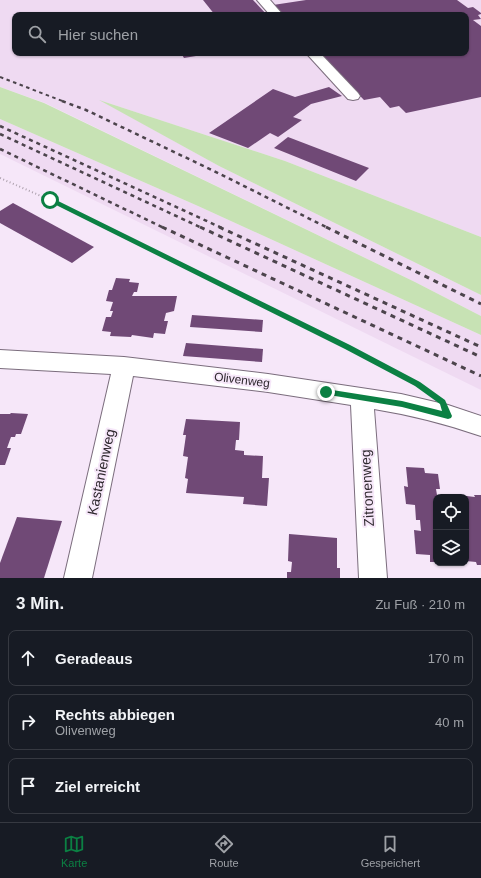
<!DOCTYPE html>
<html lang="de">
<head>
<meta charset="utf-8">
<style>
  body { margin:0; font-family:Helvetica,sans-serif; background:#242831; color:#f1f3f6 }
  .controls { position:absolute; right:12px; bottom:12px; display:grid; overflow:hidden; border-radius:8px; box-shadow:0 1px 3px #0004 }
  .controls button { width:36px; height:36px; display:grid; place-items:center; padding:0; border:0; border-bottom:1px solid #363941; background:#171b24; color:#f1f3f6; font:20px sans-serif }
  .stop { position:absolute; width:12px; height:12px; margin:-9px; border:3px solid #0b8043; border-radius:50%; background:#fff }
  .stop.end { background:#0b8043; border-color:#fff; box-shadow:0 1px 4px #0008 }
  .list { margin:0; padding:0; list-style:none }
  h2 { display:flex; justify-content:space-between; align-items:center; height:52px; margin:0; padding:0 16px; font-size:17px }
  h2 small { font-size:13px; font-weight:400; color:#9ea1a6 }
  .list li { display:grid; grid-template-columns:26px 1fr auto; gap:12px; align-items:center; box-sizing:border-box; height:56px; margin:0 8px 8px; padding:0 8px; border:1px solid #363941; border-radius:8px }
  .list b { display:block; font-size:15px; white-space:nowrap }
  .list p { margin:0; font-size:13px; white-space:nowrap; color:#9ea1a6 }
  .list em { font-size:13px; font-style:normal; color:#9ea1a6 }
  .icon { flex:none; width:22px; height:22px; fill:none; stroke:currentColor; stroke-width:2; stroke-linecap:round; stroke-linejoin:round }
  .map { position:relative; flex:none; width:481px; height:578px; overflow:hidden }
  .search { position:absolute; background:#171b24; box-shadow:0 1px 3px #0004; left:12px; right:12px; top:12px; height:44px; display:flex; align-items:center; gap:10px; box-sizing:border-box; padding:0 14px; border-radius:8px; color:#9ea1a6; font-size:15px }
  .sheet { height:244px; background:#171b24 }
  nav { display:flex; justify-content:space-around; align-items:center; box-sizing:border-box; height:56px; border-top:1px solid #363941; background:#171b24; font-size:11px; color:#9ea1a6 }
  nav a { display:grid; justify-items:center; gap:2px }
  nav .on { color:#0b8043 }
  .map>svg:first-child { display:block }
</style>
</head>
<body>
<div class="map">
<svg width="481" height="578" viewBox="0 0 481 578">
  <rect width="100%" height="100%" fill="#f6e7f9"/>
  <g fill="#efdaf2" fill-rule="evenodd">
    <path d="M0,0h481v237l-196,-76 -183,-60 117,65 262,129v21l-66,-34 -370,-179 -45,-16zM15,15h451v38h-451z"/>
    <polygon points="0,119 198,206 481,335 481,390 0,154"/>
  </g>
  <g fill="#c7e2b4">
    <polygon points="0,87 44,103 415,282 481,316 481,335 198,206 0,119"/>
    <polygon points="99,100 285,161 481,237 481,295 219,166"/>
  </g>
  <g fill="#704976">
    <polygon points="203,0 253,0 267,15 215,15"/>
    <polygon points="306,0 457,0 468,8 473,7 481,13 481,14 478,15 481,19 473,20 481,26 481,97 406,113 399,106 390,108 380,97 364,100 318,53 466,53 466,15 282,15 273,5"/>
    <polygon points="181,53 208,53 208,54 184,58"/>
    <polygon points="329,87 342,96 311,104 293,117 302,120 278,137 270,133 248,148 209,133 273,89 295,97"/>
    <polygon points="288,137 369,168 356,181 274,148"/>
    <polygon points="13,203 94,247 72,263 0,223 0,211"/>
    <polygon points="116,278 130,279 129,282 139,283 137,292 134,292 132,296 177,296 174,311 166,313 164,321 168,321 165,334 154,333 153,338 132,335 131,337 110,336 111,332 102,331 106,317 111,317 113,311 110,311 113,302 106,301 109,290 112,290"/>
    <polygon points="192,315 263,320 262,332 190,327"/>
    <polygon points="186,343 263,349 262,362 183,356"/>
    <polygon points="11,413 28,414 21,434 16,434 15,437 11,437 7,448 11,448 5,465 0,465 0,414 10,414"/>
    <polygon points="186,419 240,422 239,440 236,440 235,450 244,451 244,455 263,456 262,478 269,478 267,506 243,504 244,497 186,493 188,479 185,478 188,457 183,456 186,435 183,435"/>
    <polygon points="406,467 424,468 425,473 438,474 440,489 436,489 437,495 443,496 436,497 436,562 430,562 430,555 416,554 414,530 421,531 420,520 416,520 415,505 406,504 404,486 408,487"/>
    <polygon points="458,495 475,497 474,495 481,495 481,565 477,565 476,562 466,561 466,497 458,497"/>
    <polygon points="17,517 62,521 44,578 0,578 0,563"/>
    <polygon points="289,534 337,538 337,568 340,568 340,578 287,578 287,572 291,572 292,562 288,561"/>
  </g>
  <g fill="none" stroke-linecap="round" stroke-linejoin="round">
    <defs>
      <g id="minor">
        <polygon points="257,0 270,0 283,15 270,15"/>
        <polygon points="306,53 320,53 358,93 360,96 358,99 353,100 348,99"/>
        <path d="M0,350l124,7 144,17 133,20 47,11 33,11v20c-35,-12 -70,-21 -107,-27l13,169h-28l-8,-173 -83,-13 -135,-16 -41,202h-28l47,-204 -111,-6z"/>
      </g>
    </defs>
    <use href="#minor" stroke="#7b6d7d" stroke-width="2"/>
    <polyline stroke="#ada1ae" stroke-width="2" stroke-dasharray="1 2.5" stroke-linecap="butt" points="0,178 50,200 106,228"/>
    <polyline stroke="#ada1ae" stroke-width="2.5" stroke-dasharray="1 3" stroke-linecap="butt" points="104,227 348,347 416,384"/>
    <polyline stroke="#ada1ae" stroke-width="3" stroke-dasharray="1.5 4" stroke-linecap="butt" points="414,383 425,389"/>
    <use href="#minor" fill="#fff" fill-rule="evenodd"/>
    <polyline stroke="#4c444c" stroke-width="2" stroke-dasharray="3.5 3.5" stroke-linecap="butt" points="0,77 65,102"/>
    <g stroke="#4c444c" stroke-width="2.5" stroke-dasharray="4 4" stroke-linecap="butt">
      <polyline points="62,101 86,110 214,171 328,228"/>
      <polyline points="0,126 222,228"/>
      <polyline points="0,134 202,228"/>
      <polyline points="0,149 164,228"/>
    </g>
    <g stroke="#4c444c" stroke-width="3" stroke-dasharray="5 5" stroke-linecap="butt">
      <polyline points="162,227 481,376"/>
      <polyline points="200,227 481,357"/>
      <polyline points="219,227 481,347"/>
      <polyline points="326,227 481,304"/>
    </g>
  </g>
  <polygon fill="#0b8043" points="48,198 52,198 350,345 420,382 445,400 452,416 451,418 448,419 402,407 323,394 322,392 326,389 402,401 442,411 440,404 415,386 345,349 48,201"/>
  <g text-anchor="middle" stroke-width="4" stroke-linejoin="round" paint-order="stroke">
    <g font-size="12" fill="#2f292f" stroke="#f6e7f9">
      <text transform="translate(242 380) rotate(7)" y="4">Olivenweg</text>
    </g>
    <g font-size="14" fill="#2f292f" stroke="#f6e7f9">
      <text transform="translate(101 472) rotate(-78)" y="5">Kastanienweg</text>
      <text transform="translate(367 488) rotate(-93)" y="5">Zitronenweg</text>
    </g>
  </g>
</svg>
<div class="controls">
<button><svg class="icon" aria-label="locate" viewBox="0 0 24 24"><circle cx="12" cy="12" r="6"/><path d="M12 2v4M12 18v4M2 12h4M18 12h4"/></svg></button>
<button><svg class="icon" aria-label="layers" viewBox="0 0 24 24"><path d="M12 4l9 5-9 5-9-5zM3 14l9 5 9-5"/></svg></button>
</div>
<div class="stop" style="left:50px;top:200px"></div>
<div class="stop end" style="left:326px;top:392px"></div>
<div class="search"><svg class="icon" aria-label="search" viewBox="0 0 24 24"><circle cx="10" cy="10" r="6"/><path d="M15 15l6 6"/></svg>Hier suchen</div>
</div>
<section class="sheet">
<h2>3 Min.<small>Zu Fuß · 210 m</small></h2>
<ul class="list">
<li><svg class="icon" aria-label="ahead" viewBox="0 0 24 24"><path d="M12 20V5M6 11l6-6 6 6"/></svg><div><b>Geradeaus</b></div><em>170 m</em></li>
<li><svg class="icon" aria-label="right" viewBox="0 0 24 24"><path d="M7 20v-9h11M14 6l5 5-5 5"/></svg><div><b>Rechts abbiegen</b><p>Olivenweg</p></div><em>40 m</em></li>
<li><svg class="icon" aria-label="arrive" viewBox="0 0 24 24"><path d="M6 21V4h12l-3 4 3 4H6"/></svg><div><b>Ziel erreicht</b></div></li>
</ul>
</section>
<nav>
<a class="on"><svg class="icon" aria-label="map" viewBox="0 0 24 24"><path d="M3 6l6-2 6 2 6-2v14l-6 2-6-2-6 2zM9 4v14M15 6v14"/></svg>Karte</a>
<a><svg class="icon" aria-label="directions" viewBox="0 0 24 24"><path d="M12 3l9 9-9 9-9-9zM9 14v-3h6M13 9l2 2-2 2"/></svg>Route</a>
<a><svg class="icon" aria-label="saved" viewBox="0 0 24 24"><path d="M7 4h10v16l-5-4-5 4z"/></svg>Gespeichert</a>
</nav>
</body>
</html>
